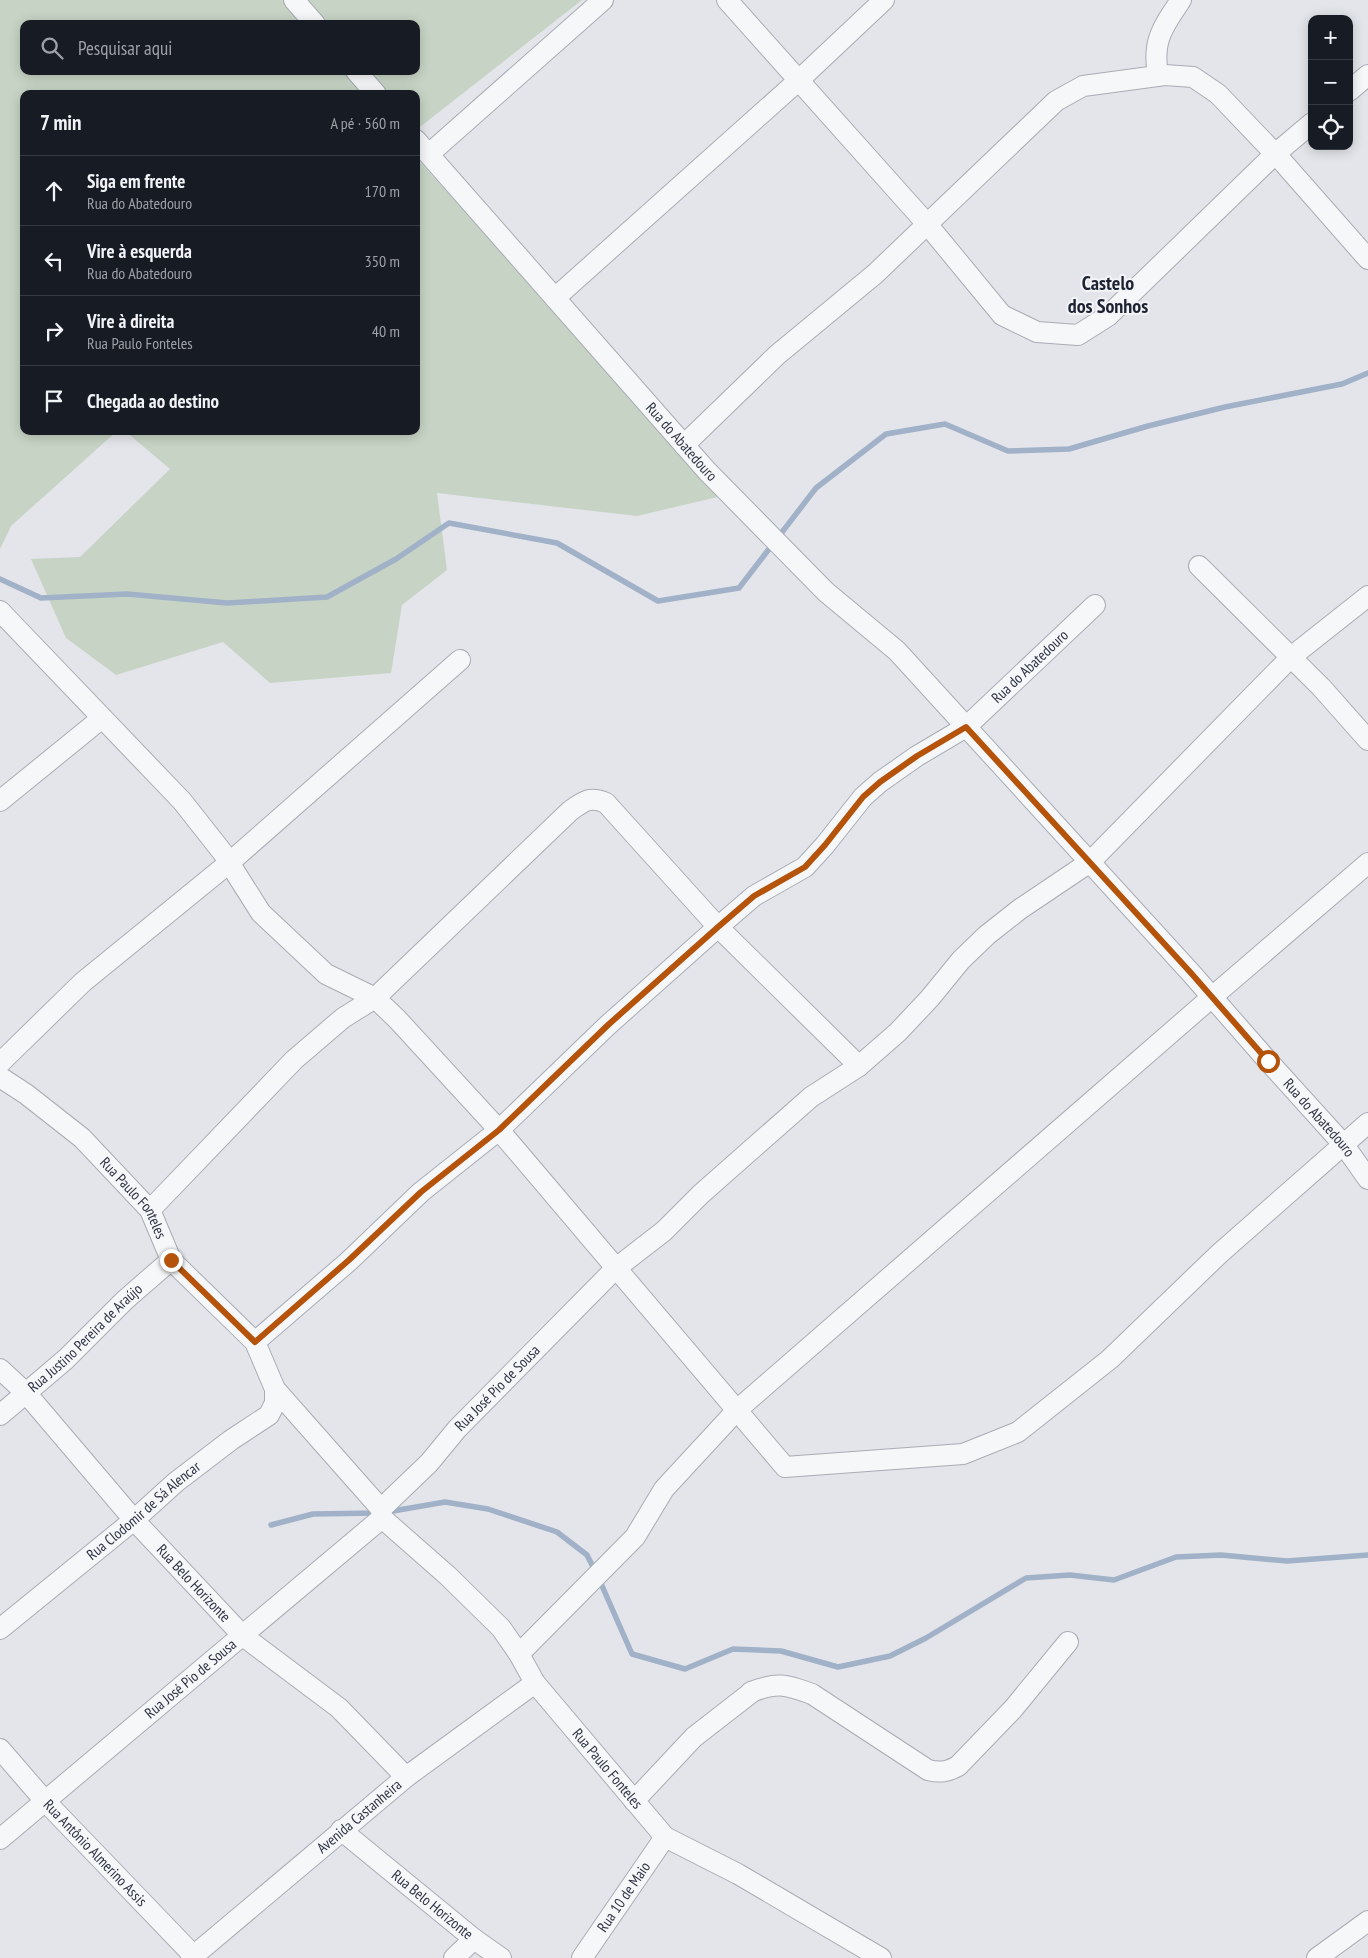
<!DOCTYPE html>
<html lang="pt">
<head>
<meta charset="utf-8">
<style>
  body { margin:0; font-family:"PT Sans Narrow",sans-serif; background:#242831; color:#f1f3f6 }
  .controls { position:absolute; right:15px; top:15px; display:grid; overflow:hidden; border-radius:10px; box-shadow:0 2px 12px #0003 }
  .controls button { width:45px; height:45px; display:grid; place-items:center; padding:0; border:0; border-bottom:1px solid #363941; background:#171b24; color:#f1f3f6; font:25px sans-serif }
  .stop { position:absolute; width:15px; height:15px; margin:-11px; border:4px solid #b45309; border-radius:50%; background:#fff }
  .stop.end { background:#b45309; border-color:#fff; box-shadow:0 1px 5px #0008 }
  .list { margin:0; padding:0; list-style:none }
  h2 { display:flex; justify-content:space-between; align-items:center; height:65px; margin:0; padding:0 20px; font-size:21px }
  h2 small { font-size:16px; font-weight:400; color:#9ea1a6 }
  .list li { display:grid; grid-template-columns:32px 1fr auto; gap:15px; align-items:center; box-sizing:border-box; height:70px; padding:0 20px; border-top:1px solid #363941 }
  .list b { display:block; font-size:19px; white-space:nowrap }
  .list p { margin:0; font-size:16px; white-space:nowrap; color:#9ea1a6 }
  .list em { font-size:16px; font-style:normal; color:#9ea1a6 }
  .icon { flex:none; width:28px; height:28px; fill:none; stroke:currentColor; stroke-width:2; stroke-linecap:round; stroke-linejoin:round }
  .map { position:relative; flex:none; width:1368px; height:1958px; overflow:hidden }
  .search { position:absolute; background:#171b24; box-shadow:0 2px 12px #0003; left:20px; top:20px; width:400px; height:55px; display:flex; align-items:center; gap:12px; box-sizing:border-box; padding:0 18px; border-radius:10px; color:#9ea1a6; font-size:19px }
  .panel { position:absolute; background:#171b24; box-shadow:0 2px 12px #0003; left:20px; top:90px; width:400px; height:345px; border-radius:10px }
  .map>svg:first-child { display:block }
</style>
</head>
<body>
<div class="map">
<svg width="1368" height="1958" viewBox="0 0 1368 1958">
  <rect width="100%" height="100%" fill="#e3e5ea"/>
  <g fill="#c7d4c5" fill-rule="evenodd">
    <path d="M0,0h582l-166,130v-36h-392v337h93l-106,95 -11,23zM24,24h392v47h-392z"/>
    <polygon points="416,158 726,495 637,516 437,493 447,570 402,605 391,673 270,683 223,642 116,675 66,638 31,559 80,557 170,469 125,431 416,431"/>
  </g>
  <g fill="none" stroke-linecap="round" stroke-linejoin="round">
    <g stroke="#a0b1c8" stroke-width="5.5">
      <polyline points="0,579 41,598 127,594 227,603 327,597 396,559 449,523 557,543 658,601 739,588 816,488 886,434 945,424 1008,451 1069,449 1148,426 1225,407 1342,384 1368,373"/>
      <polyline points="387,1512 445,1502 488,1509 557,1532 587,1555 595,1571"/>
      <polyline points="271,1525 313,1514 378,1513"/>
      <polyline points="599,1579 632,1654 685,1669 733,1649 781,1651 838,1667 890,1656 926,1638 1026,1578 1070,1575 1114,1580 1176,1557 1221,1555 1287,1561 1368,1555"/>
    </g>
    <defs>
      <g id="minor">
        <polyline points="294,0 315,24"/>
        <polyline points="727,0 927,224 1002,315 1037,332 1078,335 1108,316 1275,154 1312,123"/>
        <polyline points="356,71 376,94"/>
        <path d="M1158,76c-6,-35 4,-48 23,-76"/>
        <polyline points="1349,91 1368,75"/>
        <path id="s1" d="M416,140l291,331 119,121 71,59 294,322 77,88 76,84 24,34"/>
        <polyline points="429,154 603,0"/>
        <polyline points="555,298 799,80 884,0"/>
        <polyline points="684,445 777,355 875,274 1056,101 1083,86 1165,75 1193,77 1218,94 1281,160 1368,259"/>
        <polyline points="1199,566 1321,687 1368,740"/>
        <polyline points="0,611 182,801 223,853 261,913 326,974 375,998 397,1019 499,1130 785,1467 963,1454 1018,1432 1110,1359 1219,1254 1368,1123"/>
        <polyline points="0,801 102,718"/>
        <polyline points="0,1063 83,982 229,863 460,660"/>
        <path id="s2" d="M0,1077l26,17 56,44 68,72 21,50 84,82 20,47 106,120 1,9"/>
        <path d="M150,1210l144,-150 49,-42 32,-20 195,-187c14,-10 20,-15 36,-8l112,124 141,139"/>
        <path id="s3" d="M255,1342l94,-81 72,-69 78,-62 109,-105 110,-98 36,-31 51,-29 20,-22 38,-48 17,-15 37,-26 49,-29 129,-122"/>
        <path id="s4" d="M0,1369l26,24 108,127 109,116 96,72 67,69"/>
        <path id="s5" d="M0,1415l66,-56 59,-59 46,-40"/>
        <path id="s6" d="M381,1509l48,-46 28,-34 158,-160 49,-38 37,-37 110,-97 48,-31 39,-34 32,-34 31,-38 26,-25 33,-26 70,-47 201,-205 77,-61"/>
        <path id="s7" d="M382,1518l66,58 53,52 18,26 16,29 130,154 73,37 143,84"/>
        <path id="s8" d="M0,1629l134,-109 42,-38 55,-42 38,-25 6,-12v-14"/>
        <polyline points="519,1654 635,1537 664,1489 737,1410 1212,997 1368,863"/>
        <path d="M751,1692c26,-10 34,-8 61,2l116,76c12,3 19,2 30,-4l55,-57 55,-67"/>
        <path id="s9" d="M0,1749l45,52 149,155"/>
        <polyline points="634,1801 694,1737 752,1692"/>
        <path id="s10" d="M341,1830l133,109 27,19"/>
        <path id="s11" d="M0,1839l382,-321"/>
        <path id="s12" d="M191,1958l215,-181 129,-94"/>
        <polyline points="454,1958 474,1939"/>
        <path id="s13" d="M582,1958l83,-121"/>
        <polyline points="1317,1958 1368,1921"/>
      </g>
    </defs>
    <use href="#minor" stroke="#a8acb4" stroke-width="22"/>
    <use href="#minor" stroke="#f6f7f9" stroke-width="20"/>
  </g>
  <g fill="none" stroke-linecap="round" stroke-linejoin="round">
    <polyline stroke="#b45309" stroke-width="6" points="171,1260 255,1342 349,1260 421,1192 499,1130 608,1025 718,927 754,896 805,867 825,845 863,797 880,782 917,756 966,727 1191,973 1268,1061"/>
  </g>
  <g text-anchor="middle" stroke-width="4" stroke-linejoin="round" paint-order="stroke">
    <g font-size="15" fill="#2c3242" stroke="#f3f4f8">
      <text dy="5" stroke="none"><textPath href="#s1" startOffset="402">Rua do Abatedouro</textPath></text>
      <text dy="5" stroke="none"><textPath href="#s3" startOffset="1032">Rua do Abatedouro</textPath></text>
      <text dy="5" stroke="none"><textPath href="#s1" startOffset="1332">Rua do Abatedouro</textPath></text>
      <text dy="5" stroke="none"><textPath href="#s2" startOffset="182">Rua Paulo Fonteles</textPath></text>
      <text dy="5" stroke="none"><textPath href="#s5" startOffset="115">Rua Justino Pereira de Araújo</textPath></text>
      <text dy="5" stroke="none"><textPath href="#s6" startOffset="168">Rua José Pio de Sousa</textPath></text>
      <text dy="5" stroke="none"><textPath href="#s8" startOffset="186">Rua Clodomir de Sá Alencar</textPath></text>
      <text dy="5" stroke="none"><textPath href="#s4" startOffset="289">Rua Belo Horizonte</textPath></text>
      <text dy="5" stroke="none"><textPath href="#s11" startOffset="249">Rua José Pio de Sousa</textPath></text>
      <text dy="5" stroke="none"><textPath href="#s7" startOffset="339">Rua Paulo Fonteles</textPath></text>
      <text dy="5" stroke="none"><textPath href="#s12" startOffset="220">Avenida Castanheira</textPath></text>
      <text dy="5" stroke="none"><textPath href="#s9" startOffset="141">Rua Antônio Almerino Assis</textPath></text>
      <text dy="5" stroke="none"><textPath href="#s13" startOffset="74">Rua 10 de Maio</textPath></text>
      <text dy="5" stroke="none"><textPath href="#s10" startOffset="118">Rua Belo Horizonte</textPath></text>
    </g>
    <g font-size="20" font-weight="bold" fill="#1e2333" stroke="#f3f4f8">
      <text x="1108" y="290">Castelo<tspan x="1108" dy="23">dos Sonhos</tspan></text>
    </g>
  </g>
</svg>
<div class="controls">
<button>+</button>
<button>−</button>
<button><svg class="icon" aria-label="locate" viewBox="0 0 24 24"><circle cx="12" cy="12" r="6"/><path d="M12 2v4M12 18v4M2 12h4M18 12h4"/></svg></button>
</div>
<div class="stop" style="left:1268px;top:1061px"></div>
<div class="stop end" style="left:171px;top:1260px"></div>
<div class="search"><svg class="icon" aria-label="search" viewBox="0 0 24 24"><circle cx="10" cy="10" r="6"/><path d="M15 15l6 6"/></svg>Pesquisar aqui</div>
<section class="panel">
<h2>7 min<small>A pé · 560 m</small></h2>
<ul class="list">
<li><svg class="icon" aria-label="ahead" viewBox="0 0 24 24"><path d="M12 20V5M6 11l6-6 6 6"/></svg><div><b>Siga em frente</b><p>Rua do Abatedouro</p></div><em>170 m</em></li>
<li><svg class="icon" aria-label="left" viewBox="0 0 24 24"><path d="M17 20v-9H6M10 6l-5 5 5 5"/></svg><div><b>Vire à esquerda</b><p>Rua do Abatedouro</p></div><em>350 m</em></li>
<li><svg class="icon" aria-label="right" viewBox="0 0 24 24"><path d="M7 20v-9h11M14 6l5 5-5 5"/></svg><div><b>Vire à direita</b><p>Rua Paulo Fonteles</p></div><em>40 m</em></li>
<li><svg class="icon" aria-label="arrive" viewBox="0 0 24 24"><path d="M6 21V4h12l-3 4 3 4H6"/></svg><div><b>Chegada ao destino</b></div></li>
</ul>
</section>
</div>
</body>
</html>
